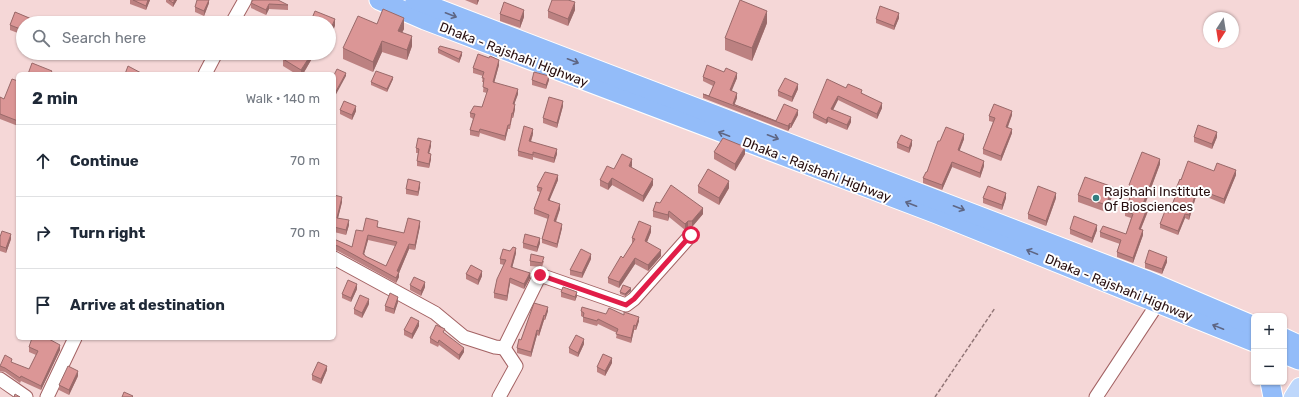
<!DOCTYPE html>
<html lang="en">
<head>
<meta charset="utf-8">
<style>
  body { margin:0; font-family:Rubik,sans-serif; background:#f6f6f7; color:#1f2937 }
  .controls { position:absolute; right:12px; bottom:12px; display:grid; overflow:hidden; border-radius:6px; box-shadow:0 1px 3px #0004 }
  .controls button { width:36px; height:36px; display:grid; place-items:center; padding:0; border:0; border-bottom:1px solid #e0e1e3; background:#fff; color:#1f2937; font:20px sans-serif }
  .compass { position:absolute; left:1203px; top:12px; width:36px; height:36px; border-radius:50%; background:#fff; box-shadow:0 1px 3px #0004; rotate:192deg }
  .stop { position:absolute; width:12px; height:12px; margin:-9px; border:3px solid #e11d48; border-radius:50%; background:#fff }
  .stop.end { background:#e11d48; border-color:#fff; box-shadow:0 1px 4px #0008 }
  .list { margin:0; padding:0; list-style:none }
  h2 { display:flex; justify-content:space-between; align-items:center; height:52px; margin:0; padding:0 16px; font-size:17px }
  h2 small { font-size:13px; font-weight:400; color:#747a83 }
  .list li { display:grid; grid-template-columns:26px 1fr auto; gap:12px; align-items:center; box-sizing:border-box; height:72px; padding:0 16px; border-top:1px solid #e0e1e3 }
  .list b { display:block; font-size:15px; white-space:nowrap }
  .list em { font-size:13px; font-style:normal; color:#747a83 }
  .icon { flex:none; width:22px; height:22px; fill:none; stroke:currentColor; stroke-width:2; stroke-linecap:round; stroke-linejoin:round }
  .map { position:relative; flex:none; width:1299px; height:397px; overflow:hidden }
  .search { position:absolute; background:#fff; box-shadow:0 1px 3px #0004; left:16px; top:16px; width:320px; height:44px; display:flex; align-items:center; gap:10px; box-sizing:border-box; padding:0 14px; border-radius:22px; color:#747a83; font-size:15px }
  .panel { position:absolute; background:#fff; box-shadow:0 1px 3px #0004; left:16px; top:72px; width:320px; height:268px; border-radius:6px }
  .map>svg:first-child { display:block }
</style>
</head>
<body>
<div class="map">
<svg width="1299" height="397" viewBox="0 0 1299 397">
  <rect width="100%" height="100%" fill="#f5d7d7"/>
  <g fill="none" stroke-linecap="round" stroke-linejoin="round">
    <defs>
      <g id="minor">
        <polyline points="232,23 245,0"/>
        <polyline points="205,74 216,53"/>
        <polyline points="334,258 435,313 464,337 495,347 504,348 540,275 626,305 634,299 691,235"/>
        <polyline points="0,379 26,397"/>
        <polyline points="47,397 75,338"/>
        <polyline points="499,397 516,366 504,348"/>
        <polyline points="1096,397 1158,303"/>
      </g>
      <polyline id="major" points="1292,397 1299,386"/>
      <g id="highway">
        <polyline points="379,0 425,20 937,214 1254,342"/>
        <polyline points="415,0 1146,280 1254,326"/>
        <polyline points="1284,338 1299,345"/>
        <polyline points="1284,354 1299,360"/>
        <polyline points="1270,382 1273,397"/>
      </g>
    </defs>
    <use href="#minor" stroke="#a36263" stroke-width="15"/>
    <use href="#major" stroke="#fff" stroke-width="18"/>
    <use href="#highway" stroke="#fff" stroke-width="21"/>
    <polyline stroke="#917576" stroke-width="1.5" stroke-dasharray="4 2" stroke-linecap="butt" points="935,397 995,308"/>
    <use href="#minor" stroke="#fff" stroke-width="13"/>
    <use href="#major" stroke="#bed7fb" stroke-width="16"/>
    <use href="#highway" stroke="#93bcf9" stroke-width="19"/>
  </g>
  <g fill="#bc8181" fill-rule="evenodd">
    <polygon points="130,0 150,0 146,10 130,4"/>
    <polygon points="166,0 177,0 173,7 166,2"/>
    <polygon points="209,0 209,3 204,16 195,12 195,7"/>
    <polygon points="253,0 288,5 288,10 269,9 266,15 251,8 251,3"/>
    <polygon points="465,0 479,0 477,5"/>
    <polygon points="575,10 568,26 548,18 548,11"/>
    <polygon points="15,12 34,20 34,23 23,23 23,35 10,30 10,25"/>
    <polygon points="500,14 524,17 520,28 500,21"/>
    <polygon points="899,18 894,30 876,23 876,19"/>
    <polygon points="767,23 752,61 725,50 725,38"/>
    <polygon points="377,24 404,29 402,32 412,46 407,60 382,52 373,72 343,59 343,48"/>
    <polygon points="438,49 462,55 459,63 438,53"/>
    <polygon points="314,53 314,55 303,74 296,74 283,66 283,59"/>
    <polygon points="499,65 494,83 518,94 514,104 515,109 513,118 512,118 510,129 508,129 505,141 480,133 479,137 470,135 470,130 473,119 470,117 470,113 482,107 487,93 483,92 484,82 482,82 483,76 473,73 473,68"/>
    <polygon points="703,77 737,78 731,91 737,98 734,104 776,121 798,115 791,128 790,128 788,131 703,98 703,94 709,96 713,86 703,81"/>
    <polygon points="393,79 387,92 371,85 371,82"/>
    <polygon points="532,80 549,80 546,89 532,85"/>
    <polygon points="18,81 18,126 0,119 0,97 4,99"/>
    <polygon points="846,88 862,93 882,108 877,119 838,100 833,110 851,122 847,130 828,122 826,124 813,118 813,113"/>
    <polygon points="798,89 792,102 778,96 778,91"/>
    <polygon points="563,106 557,128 543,123 543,118"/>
    <polygon points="340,110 356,111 352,120 340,114"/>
    <polygon points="1012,115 1008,127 1012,133 1001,161 983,154 983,149 993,122 989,121 989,116"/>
    <polygon points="533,134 531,142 557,154 554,163 533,157 533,160 518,156 518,151"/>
    <polygon points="1194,137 1217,137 1212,149 1194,142"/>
    <polygon points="964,139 959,151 984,166 980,178 952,167 942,190 923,183 923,178 927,172 940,141"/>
    <polygon points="897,143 912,145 909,153 897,148"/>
    <polygon points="431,146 429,153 431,159 429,168 417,166 417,161 418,153 416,153 416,148"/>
    <polygon points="714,152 745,154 735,171 714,159"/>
    <polygon points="1160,164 1145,205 1148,211 1141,229 1143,235 1133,263 1117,257 1117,252 1120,244 1100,237 1100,232 1126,234 1131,218 1125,216 1125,211 1132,191 1129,190 1129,185"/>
    <polygon points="632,166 631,167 653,185 643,202 612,185 608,190 600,186 600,180 614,169"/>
    <polygon points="1214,171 1236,175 1224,204 1197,193 1189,220 1185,218 1178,235 1160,228 1160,224 1169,213 1175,196 1175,191"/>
    <polygon points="558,180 549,200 560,209 556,222 562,228 557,248 542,243 542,239 548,219 534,214 534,209 540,192 537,191 537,187"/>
    <polygon points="698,186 729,188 719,205 698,193"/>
    <polygon points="420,187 418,196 406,194 406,189"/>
    <polygon points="1113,194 1106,212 1078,202 1078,195"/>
    <polygon points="334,195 342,202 338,218 349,225 346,235 334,232"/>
    <polygon points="983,198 1006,198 1002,210 983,203"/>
    <polygon points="1056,198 1046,226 1028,219 1028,214"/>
    <polygon points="656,202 703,214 692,227 688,228 685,230 669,217 668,221 653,217 653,211"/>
    <path d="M378,226v1l26,6 16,-7 -5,24 -6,-1 -10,24v4l-3,6 -58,-32 -4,-1v-11l18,8 11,-16zM368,240l27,6 -9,20 -21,-10 -1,-2z"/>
    <polygon points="1070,229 1097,230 1092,243 1070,234"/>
    <polygon points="651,232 647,242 661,256 648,271 635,264 619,288 608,283 608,278 623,258 632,244 632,238"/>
    <polygon points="0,237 11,239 6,253 0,251"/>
    <polygon points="523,243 540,243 537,252 523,248"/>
    <polygon points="516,253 512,268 530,278 524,289 510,283 507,301 494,298 494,293 504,265 500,264 500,259"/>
    <polygon points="591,259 582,278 570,275 570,270"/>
    <polygon points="530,261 544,261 542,267 530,266"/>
    <polygon points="1167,262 1162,274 1145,268 1145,263"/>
    <polygon points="466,274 482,276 478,285 466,279"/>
    <polygon points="410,285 425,287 421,296 410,290"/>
    <polygon points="357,289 351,302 342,298 342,294"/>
    <polygon points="631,291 625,296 620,294 620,292"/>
    <polygon points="561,292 577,296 575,301 561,297"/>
    <polygon points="398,302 394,314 385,311 385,306"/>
    <polygon points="534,303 548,311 545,320 544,320 539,336 537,335 531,357 517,353 517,348 521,340"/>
    <polygon points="369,304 362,318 354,314 354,309"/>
    <polygon points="581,311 606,314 624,315 639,321 636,330 634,330 631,343 616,338 617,333 598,324 597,326 583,322 583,317 581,316"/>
    <polygon points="419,326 412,339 404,335 404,330"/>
    <polygon points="445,333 464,352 459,360 439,345 438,347 430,343 430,338"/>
    <polygon points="584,344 578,357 569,353 569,348"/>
    <polygon points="29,347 60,350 41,390 21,381 20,383 5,372 0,371 0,366 29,369 36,355 29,352"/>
    <polygon points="612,363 605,376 597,372 597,367"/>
    <polygon points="327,370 321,384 312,380 312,375"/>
    <polygon points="78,376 69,395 59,390 59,385"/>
  </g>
  <g fill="#996969">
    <polygon points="148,0 150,0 146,10 146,6"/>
    <polygon points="175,0 177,0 173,7 173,3"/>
    <polygon points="209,0 209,3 204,16 204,11"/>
    <polygon points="477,0 479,0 477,5"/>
    <polygon points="575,2 575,10 568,26 568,19"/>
    <polygon points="269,4 269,9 266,15 266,10"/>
    <polygon points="524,10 524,17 520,28 520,21"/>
    <polygon points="767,11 767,23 752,61 752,48"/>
    <polygon points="899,13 899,18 894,30 894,26"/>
    <polygon points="404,18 404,29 398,41 398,31"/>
    <polygon points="335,19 335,26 329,40 329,33"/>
    <polygon points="412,36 412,46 407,60 407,50"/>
    <polygon points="382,41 382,52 373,72 373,62"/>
    <polygon points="462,52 462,55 459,63 459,59"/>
    <polygon points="312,53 314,53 314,55 303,74 301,74 301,70"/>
    <polygon points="499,60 499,65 493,87 493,82"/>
    <polygon points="346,73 346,76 334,98 334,95"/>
    <polygon points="737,73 737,78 730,95 730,90"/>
    <polygon points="549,76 549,80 546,89 546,85"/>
    <polygon points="393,77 393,79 387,92 387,89"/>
    <polygon points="798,84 798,89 792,102 792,97"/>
    <polygon points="518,89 518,94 513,108 513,104"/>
    <polygon points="737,93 737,98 734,106 733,104"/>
    <polygon points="838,96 838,100 831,114 831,109"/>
    <polygon points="563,101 563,106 557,128 557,123"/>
    <polygon points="882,103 882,108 877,119 877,114"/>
    <polygon points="515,104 515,109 513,118 513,113"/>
    <polygon points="356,106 356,111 352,120 352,115"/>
    <polygon points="798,110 798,115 791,128 791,124"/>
    <polygon points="1012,111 1012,115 1006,131 1006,127"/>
    <polygon points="828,117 828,122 826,124 826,120"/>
    <polygon points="851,117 851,122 847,130 847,125"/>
    <polygon points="790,123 790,128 788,131 788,126"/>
    <polygon points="508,125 508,129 505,141 505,136"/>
    <polygon points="533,129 533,134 529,146 529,141"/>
    <polygon points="1012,129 1012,133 1001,161 1001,156"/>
    <polygon points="1217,132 1217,137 1212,149 1212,144"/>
    <polygon points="964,134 964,139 958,155 958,150"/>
    <polygon points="912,140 912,145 909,153 909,148"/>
    <polygon points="431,141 431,146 428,158 428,153"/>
    <polygon points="745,147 745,154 735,171 735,164"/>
    <polygon points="557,149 557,154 554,163 554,158"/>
    <polygon points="431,154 431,159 429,168 429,164"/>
    <polygon points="632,159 632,166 629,172 629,166"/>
    <polygon points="1160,159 1160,164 1143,209 1143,204"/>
    <polygon points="984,161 984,166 980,178 980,173"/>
    <polygon points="952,162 952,167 942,190 942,185"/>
    <polygon points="1236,170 1236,175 1224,204 1224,199"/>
    <polygon points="558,175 558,180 548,204 548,200"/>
    <polygon points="612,178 612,185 608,190 608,184"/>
    <polygon points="653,179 653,185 643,202 643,196"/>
    <polygon points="729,181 729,188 719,205 719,198"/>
    <polygon points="420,182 420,187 418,196 418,192"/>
    <polygon points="1113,187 1113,194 1106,212 1106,205"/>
    <polygon points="1197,189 1197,193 1189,220 1189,215"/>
    <polygon points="1006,193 1006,198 1002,210 1002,205"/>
    <polygon points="1056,193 1056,198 1046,226 1046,221"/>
    <polygon points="342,197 342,202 337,222 337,218"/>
    <polygon points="560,204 560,209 554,226 554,221"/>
    <polygon points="1148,206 1148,211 1139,233 1139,229"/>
    <polygon points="703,208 703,214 692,227 692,221"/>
    <polygon points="669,211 669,217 668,221 668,215"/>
    <polygon points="1185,214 1185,218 1178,235 1178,231"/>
    <polygon points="349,220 349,225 346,235 346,230"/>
    <polygon points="420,221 420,226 415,250 415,245"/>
    <polygon points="688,221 688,228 685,230 685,224"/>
    <polygon points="562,224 562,228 557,248 557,244"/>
    <polygon points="1097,225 1097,230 1092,243 1092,238"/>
    <polygon points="651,226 651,232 645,247 645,241"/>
    <polygon points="1143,230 1143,235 1133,263 1133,258"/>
    <polygon points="11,234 11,239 6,253 6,248"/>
    <polygon points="368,235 368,240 363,258 363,254"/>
    <polygon points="540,238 540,243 537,252 537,247"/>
    <polygon points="409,244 409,249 399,273 399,277 396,283 397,271"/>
    <polygon points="516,248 516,253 511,272 511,267"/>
    <polygon points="661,250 661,256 648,271 648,265"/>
    <polygon points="591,254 591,259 582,278 582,273"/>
    <polygon points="1167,257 1167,262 1162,274 1162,269"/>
    <polygon points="635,258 635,264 619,288 619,282"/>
    <polygon points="482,271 482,276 478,285 478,280"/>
    <polygon points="530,273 530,278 524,289 524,284"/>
    <polygon points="510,278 510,283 507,301 507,296"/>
    <polygon points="425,282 425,287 421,296 421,291"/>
    <polygon points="357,284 357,289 351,302 351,298"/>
    <polygon points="631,288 631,291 625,296 625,294"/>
    <polygon points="577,292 577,296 575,301 575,297"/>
    <polygon points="398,297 398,302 394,314 394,309"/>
    <polygon points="369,299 369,304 362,318 362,313"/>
    <polygon points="548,307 548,311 545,320 545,316"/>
    <polygon points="544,315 544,320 539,336 539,331"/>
    <polygon points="639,317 639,321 636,330 636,326"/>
    <polygon points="419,321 419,326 412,339 412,334"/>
    <polygon points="634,325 634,330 631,343 631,338"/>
    <polygon points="537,330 537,335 531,357 531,352"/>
    <polygon points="584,339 584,344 578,357 578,353"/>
    <polygon points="60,345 60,350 41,390 41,386"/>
    <polygon points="464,348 464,352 459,360 459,355"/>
    <polygon points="612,358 612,363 605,376 605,371"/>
    <polygon points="327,366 327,370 321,384 321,379"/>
    <polygon points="78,371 78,376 69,395 69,390"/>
  </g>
  <g fill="#db9696" stroke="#996969" fill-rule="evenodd">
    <polygon points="133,0 148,0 146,6"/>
    <polygon points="169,0 175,0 173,3"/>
    <polygon points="197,0 209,0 204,11 195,7"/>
    <polygon points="253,0 278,0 288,5 269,4 266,10 251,3"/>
    <polygon points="552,0 568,0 575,2 568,19 548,11"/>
    <polygon points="740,0 767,11 752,48 725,38"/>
    <polygon points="504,2 524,10 520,21 500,14"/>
    <polygon points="880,6 899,13 894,26 876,19"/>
    <polygon points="383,9 404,18 398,31 412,36 407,50 382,41 373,62 343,48 358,16 377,24"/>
    <polygon points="315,11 335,19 329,33 329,23 310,23"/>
    <polygon points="15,12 34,20 33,23 23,23 23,30 10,25"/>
    <polygon points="79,20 86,23 77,23"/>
    <polygon points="440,46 462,52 459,59 438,49"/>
    <polygon points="286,53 312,53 301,70 283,59"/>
    <polygon points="478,54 489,58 490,56 499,60 493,82 518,89 513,104 515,104 513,113 512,113 510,125 508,125 505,136 480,129 479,132 470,130 475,114 470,113 474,106 482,107 488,89 483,87 484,78 482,78 484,72 473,68"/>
    <polygon points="32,63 52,71 50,74 28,74"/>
    <polygon points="707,65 724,72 726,68 737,73 730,90 737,93 733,104 776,121 784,104 798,110 791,124 790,123 788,126 703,94 709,96 715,82 703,77"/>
    <polygon points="128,66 143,74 125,74"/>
    <polygon points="337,69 346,73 334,95 334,75"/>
    <polygon points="376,71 393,77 387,89 371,82"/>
    <polygon points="534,72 549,76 546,85 532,80"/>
    <polygon points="785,78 798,84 792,97 778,91"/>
    <polygon points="12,79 18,81 18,121 0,114 0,97 4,99"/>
    <polygon points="827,79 846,88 848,84 862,90 861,93 882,103 877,114 838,96 831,109 851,117 847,125 828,117 826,120 813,113"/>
    <polygon points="549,97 563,101 557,123 543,118"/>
    <polygon points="344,101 356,106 352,115 340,110"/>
    <polygon points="994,104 1012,111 1006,127 1012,129 1001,156 983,149 995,118 989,116"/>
    <polygon points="1198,125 1217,132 1212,144 1194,137"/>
    <polygon points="524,126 533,129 529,141 557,149 554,158 533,152 533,155 518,151"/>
    <polygon points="946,127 964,134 958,150 984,161 980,173 952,162 942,185 923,178 926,172 927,172 938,141 940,141"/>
    <polygon points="901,135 912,140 909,148 897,143"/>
    <polygon points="418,138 431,141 428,153 431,154 429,164 417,161 419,149 416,148"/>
    <polygon points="723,138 745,147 735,164 714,152"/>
    <polygon points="1142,152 1160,159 1143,204 1148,206 1139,229 1143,230 1133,258 1117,252 1121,240 1100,232 1103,226 1126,234 1133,214 1125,211 1134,187 1129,185"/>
    <polygon points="622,154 632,159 629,166 653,179 643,196 612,178 608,184 600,180 607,166 614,169"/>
    <polygon points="1188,161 1214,171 1217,163 1236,170 1224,199 1197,189 1189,215 1185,214 1178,231 1160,224 1165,211 1169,213 1177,192 1175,191 1180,179 1181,180"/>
    <polygon points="708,169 729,181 719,198 698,186"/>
    <polygon points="545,172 558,175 548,200 560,204 554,221 562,224 557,244 542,239 549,215 534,209 542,188 537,187"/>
    <polygon points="1085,177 1113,187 1106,205 1078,195"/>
    <polygon points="408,179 420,182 418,192 406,189"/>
    <polygon points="671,185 703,208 692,221 688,221 685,224 669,211 668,215 653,211 656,202 660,203"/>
    <polygon points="988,186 1006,193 1002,205 983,198"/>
    <polygon points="1038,186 1056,193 1046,221 1028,214"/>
    <polygon points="334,195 342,197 337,218 349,220 346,230 334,227 335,222 334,221"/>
    <polygon points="1074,216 1097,225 1092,238 1070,229"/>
    <path d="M366,218l12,3 -1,6 27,6 4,-15 12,3 -5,24 -6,-1 -12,27 2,1 -3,6 -58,-32 -4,-1v-6l18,8 4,-17 7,1zM368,235l29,7 -11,24 -21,-10v-1l-2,-1z"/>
    <polygon points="639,221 651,226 645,241 661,250 648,265 635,258 619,282 608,278 621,256 623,258 635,239 632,238"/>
    <polygon points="2,231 11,234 6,248 0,246 0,237"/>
    <polygon points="525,234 540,238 537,247 523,243"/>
    <polygon points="513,247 516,248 511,267 530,273 524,284 510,278 507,296 494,293 497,279 506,260 500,259 503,249 510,251"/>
    <polygon points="581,249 591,254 582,273 570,270"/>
    <polygon points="1149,250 1167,257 1162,269 1145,263"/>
    <polygon points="531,254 544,257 542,263 530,261"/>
    <polygon points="471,265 482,271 478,280 466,274"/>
    <polygon points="414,277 425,282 421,291 410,285"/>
    <polygon points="348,280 357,284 351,298 342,294"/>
    <polygon points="623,285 631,288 625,294 620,292"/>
    <polygon points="563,287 577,292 575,297 561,292"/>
    <polygon points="390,293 398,297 394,309 385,306"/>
    <polygon points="360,295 369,299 362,313 354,309"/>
    <polygon points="534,303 548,307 545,316 544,315 539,331 537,330 531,352 517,348 519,339 521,340"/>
    <polygon points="582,307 606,314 609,308 624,315 624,312 639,317 636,326 634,325 631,338 616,334 618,329 598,319 597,321 583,317 584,313 581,311"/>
    <polygon points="411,317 419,321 412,334 404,330"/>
    <polygon points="436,325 445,329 443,332 464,348 459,355 439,340 438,343 430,338"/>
    <polygon points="576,335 584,339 578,353 569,348"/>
    <polygon points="32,338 47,338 60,345 41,386 21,376 20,378 5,368 0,366 5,355 12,359 11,362 29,369 38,351 29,347"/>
    <polygon points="603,354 612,358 605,371 597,367"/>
    <polygon points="318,362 327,366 321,379 312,375"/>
    <polygon points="68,366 78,371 69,390 59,385"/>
    <polygon points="124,392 133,396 132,397 122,397"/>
    <polygon points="15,394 20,397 14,397"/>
  </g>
  <defs><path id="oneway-shaft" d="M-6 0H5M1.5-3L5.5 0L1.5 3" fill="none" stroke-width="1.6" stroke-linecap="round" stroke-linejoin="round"/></defs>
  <g stroke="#5e6684">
    <use href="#oneway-shaft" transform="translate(451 15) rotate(21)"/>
    <use href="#oneway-shaft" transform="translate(573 61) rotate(21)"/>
    <use href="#oneway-shaft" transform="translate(724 134) rotate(-159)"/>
    <use href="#oneway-shaft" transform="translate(773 137) rotate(21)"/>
    <use href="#oneway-shaft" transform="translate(911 204) rotate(-159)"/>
    <use href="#oneway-shaft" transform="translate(959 208) rotate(21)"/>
    <use href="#oneway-shaft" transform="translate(1032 252) rotate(-158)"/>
    <use href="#oneway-shaft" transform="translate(1218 327) rotate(-158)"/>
  </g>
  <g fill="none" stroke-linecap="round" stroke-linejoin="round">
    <polyline stroke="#e11d48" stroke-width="5" points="540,275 626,305 634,299 691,235"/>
  </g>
  <circle fill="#337c7f" stroke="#fff" stroke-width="1.5" cx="1096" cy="198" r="4"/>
  <g text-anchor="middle" stroke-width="4" stroke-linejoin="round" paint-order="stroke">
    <g font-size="13" fill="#280f10" stroke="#fff">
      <text transform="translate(514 54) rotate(21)" y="5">Dhaka - Rajshahi Highway</text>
      <text transform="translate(817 169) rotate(21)" y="5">Dhaka - Rajshahi Highway</text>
      <text transform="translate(1119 287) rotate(22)" y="5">Dhaka - Rajshahi Highway</text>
    </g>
    <g font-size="13" fill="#280f10" stroke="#fff" text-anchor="start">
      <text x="1104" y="196">Rajshahi Institute<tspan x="1104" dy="15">Of Biosciences</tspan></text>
    </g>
  </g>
</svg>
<div class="controls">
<button>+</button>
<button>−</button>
</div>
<svg class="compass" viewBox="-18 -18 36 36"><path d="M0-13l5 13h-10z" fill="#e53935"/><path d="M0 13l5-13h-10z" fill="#747a83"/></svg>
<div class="stop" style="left:691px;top:235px"></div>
<div class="stop end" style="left:540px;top:275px"></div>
<div class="search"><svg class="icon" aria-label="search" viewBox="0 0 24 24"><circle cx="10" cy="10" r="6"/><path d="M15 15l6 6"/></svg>Search here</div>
<section class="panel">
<h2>2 min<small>Walk · 140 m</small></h2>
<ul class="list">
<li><svg class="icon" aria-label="ahead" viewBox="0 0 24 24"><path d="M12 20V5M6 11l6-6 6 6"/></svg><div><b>Continue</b></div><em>70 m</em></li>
<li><svg class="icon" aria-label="right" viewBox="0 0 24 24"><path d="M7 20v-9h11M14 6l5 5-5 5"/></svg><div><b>Turn right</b></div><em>70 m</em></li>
<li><svg class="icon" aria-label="arrive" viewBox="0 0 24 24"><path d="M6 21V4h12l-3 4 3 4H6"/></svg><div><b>Arrive at destination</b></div></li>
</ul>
</section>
</div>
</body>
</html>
